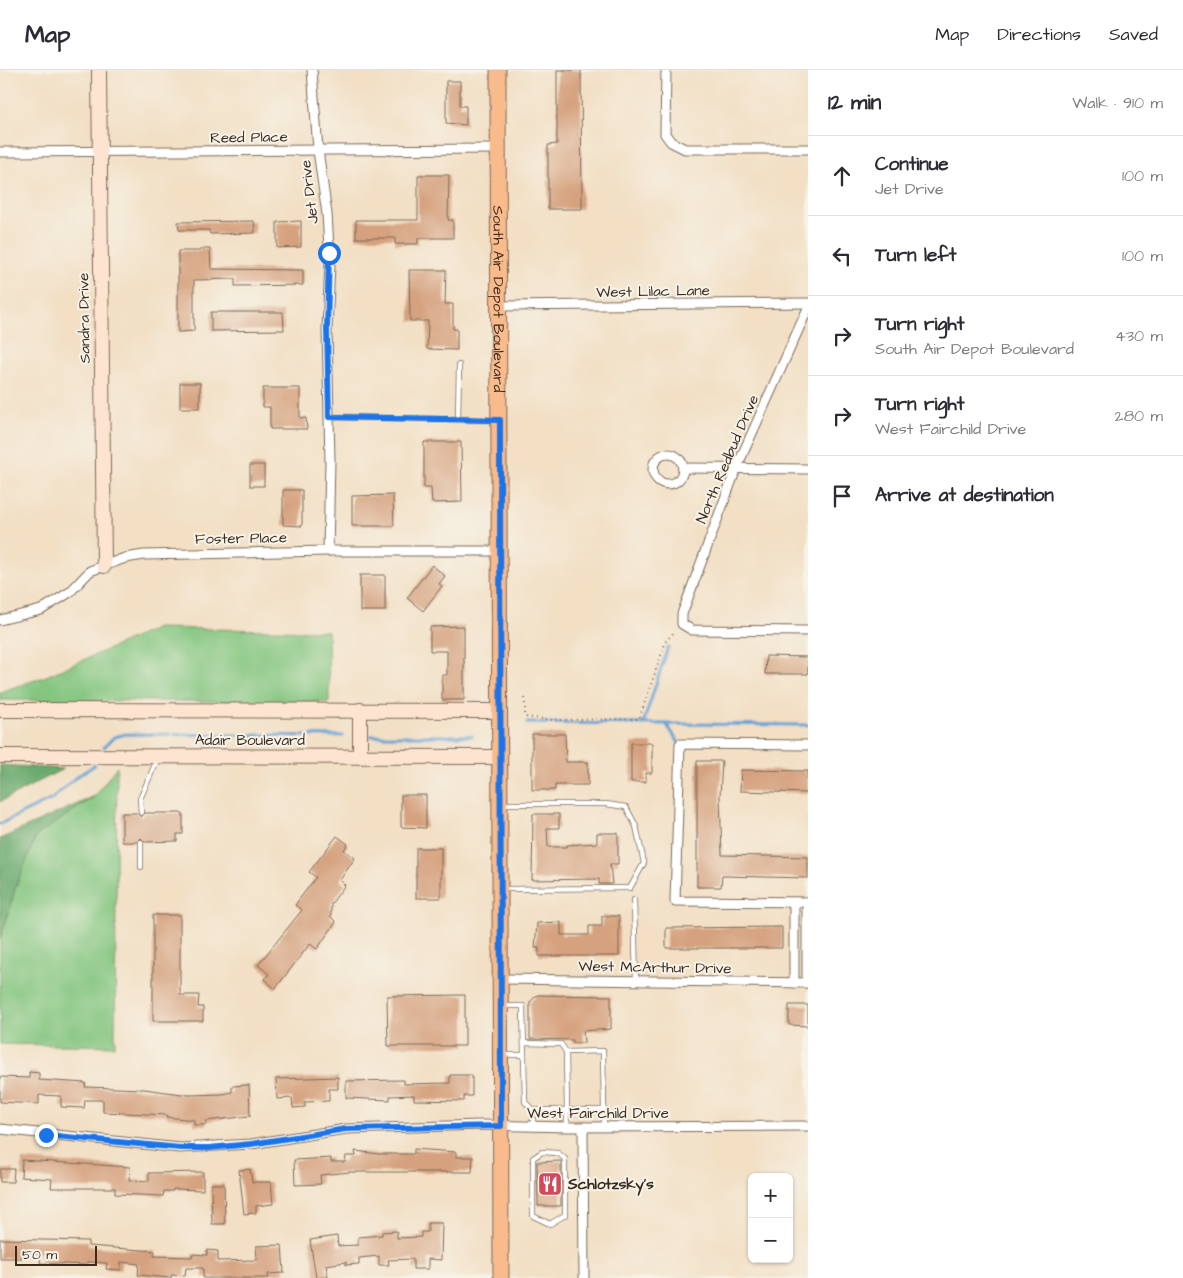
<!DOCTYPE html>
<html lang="en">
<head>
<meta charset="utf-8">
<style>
  body { margin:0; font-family:"Architects Daughter",sans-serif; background:#f2f2f3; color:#2b2b33 }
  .controls { position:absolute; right:15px; bottom:15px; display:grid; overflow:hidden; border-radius:8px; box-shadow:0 1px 4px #0004 }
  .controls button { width:45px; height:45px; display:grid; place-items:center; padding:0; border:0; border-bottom:1px solid #e1e1e2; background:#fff; color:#2b2b33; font:25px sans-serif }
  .scale { position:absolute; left:15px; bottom:12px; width:82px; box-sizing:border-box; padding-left:5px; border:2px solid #3b2a1e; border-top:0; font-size:14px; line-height:18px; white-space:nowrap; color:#3b2a1e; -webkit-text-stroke:4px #f7f3e8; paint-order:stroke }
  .stop { position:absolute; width:15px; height:15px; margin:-11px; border:4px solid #1a73e8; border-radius:50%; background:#fff }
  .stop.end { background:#1a73e8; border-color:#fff; box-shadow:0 1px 5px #0008 }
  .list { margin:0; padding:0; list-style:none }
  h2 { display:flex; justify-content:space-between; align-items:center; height:65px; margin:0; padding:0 20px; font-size:21px }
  h2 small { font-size:16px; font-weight:400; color:#7c7c81 }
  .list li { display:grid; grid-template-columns:32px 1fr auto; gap:15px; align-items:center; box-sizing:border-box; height:80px; padding:0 20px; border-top:1px solid #e1e1e2 }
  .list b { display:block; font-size:19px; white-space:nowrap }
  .list p { margin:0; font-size:16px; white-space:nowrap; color:#7c7c81 }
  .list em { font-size:16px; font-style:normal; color:#7c7c81 }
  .icon { flex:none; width:28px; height:28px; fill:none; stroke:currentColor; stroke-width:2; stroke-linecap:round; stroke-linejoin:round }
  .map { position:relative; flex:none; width:808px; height:1208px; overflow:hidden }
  header { display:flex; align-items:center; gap:30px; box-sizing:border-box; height:70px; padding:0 25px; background:#fff; border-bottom:1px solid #e1e1e2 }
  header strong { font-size:24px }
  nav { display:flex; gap:28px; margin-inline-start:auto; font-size:18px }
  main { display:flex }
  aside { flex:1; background:#fff }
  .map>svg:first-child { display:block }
</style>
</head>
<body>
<header>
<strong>Map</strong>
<nav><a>Map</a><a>Directions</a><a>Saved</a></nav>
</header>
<main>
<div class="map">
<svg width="808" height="1208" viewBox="0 0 808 1208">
  <rect width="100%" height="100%" fill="#f7f3e8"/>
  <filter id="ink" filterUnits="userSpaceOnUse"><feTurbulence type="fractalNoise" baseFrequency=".02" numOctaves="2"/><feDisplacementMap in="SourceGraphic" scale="10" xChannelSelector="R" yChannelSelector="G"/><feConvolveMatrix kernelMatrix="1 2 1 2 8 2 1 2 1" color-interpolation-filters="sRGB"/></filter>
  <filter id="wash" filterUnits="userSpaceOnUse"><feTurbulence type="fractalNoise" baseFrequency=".0096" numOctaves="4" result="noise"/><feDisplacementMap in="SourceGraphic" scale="20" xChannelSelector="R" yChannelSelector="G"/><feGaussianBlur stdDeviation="1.12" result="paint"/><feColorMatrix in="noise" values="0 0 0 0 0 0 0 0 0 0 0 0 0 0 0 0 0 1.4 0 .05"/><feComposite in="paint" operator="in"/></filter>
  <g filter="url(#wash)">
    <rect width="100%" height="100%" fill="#f2dfc4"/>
    <g fill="#83c57f" stroke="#5f784e">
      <polygon points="157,558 328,561 329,632 0,630 0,622 44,607"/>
      <polygon points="117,696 115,976 0,974 0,870 15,819 36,766 95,726"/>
    </g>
    <g fill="#6aaa6e" stroke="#526a46">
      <polygon points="0,695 63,699 0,732"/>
      <polygon points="95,726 36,766 15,819 0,870 0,769"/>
    </g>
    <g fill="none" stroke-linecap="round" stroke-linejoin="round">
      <g stroke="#63a0d4" stroke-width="3">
        <polyline points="527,653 808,655"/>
        <polyline points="643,654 668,577"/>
        <polyline points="667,655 679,673"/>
        <polyline points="371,666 472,666"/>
        <polyline points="104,677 114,667 126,664 343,666"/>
        <polyline points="0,754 52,729 76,707 95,695"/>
      </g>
    </g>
    <g id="blocks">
      <g fill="#d5a17e">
        <polygon points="557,0 581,0 582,139 548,139 548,75 557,74"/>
        <polygon points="446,11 460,11 460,36 466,36 466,55 446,53"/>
        <polygon points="418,105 449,105 448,150 453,150 453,168 418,168 418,174 395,174 395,168 356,168 356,150 418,150"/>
        <polygon points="254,151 255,163 210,164 209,160 179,160 178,152"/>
        <polygon points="301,151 301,177 277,178 277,152"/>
        <polygon points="200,179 210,179 211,199 303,200 303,215 235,216 235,209 194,210 194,261 178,262 178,181 200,181"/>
        <polygon points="409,200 446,200 445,234 453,234 453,259 457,259 457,280 427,279 428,251 410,251"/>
        <polygon points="211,242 283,242 284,260 211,261"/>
        <rect x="180" y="313" width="20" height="25"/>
        <polygon points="263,318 300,318 300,348 306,348 307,359 270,359 270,337 263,337"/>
        <polygon points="424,372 461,372 462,432 432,433 431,418 424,418"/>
        <rect x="250" y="395" width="14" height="21"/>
        <polygon points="283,420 302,420 302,456 283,455"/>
        <polygon points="393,425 394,456 352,456 352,426"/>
        <polygon points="432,495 445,506 439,514 442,516 423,541 407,528"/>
        <rect x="360" y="505" width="25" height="36"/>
        <polygon points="464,556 464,630 442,630 442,605 447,605 447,581 430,581 430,557"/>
        <polygon points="766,586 808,587 808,604 765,604"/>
        <polygon points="532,664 565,664 566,692 588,692 588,715 555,715 555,720 532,720"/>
        <polygon points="631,673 652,673 652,703 646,703 646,712 631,712"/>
        <polygon points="697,691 722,691 720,726 722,785 808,787 808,808 722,806 721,817 697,817"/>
        <polygon points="741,700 808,701 808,723 740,721"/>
        <polygon points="401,725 426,725 426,758 401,757"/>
        <polygon points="122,743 137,743 141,747 145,743 183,743 183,764 177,764 177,771 145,772 141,768 137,772 122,772"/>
        <polygon points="533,744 559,744 559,758 547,758 548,777 567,777 567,775 597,773 597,763 618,763 618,794 610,794 612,814 599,814 599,809 532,810"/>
        <polygon points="337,766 348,774 344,780 355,788 340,810 345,815 331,834 331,847 336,852 317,879 310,874 275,919 265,909 269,904 258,895 302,840 295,835 316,807 309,802"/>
        <rect x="416" y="778" width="25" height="50"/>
        <polygon points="153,845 180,845 180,925 199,925 198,937 203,937 203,951 153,951"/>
        <polygon points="602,846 619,846 619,886 539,886 539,878 535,878 537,853 561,852 561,865 589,865 589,856 602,856"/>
        <polygon points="782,857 782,878 666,878 666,858"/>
        <polygon points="465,925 465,976 388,976 387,926"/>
        <polygon points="537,925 611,926 611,959 583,961 584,973 573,973 573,970 530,969 530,932"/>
        <polygon points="789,935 808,935 808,956 789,955"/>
        <polygon points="29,1002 39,1003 39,1010 86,1013 85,1017 144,1019 189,1025 223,1024 232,1022 232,1016 249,1015 250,1046 206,1051 206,1055 194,1055 194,1050 166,1047 167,1045 103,1042 103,1030 85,1030 84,1038 61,1037 61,1026 39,1025 39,1034 0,1032 0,1007 29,1008"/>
        <polygon points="450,1005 472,1005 472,1026 464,1026 464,1031 414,1030 414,1025 390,1026 390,1030 346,1028 346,1011 404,1010 404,1014 450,1013"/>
        <polygon points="338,1007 338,1019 329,1019 329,1031 305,1032 305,1037 293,1038 292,1028 277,1029 276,1009"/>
        <polygon points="414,1079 456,1082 456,1087 473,1087 472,1102 350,1102 320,1105 321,1114 295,1115 294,1090 331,1088 331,1092 345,1092 346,1086 356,1086 355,1081 379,1084 414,1084"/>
        <polygon points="22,1090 130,1097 129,1110 149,1111 149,1103 203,1102 203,1120 173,1119 173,1121 164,1121 163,1126 115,1124 115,1118 51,1118 52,1109 21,1107"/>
        <polygon points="561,1091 561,1136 538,1136 537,1092"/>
        <polygon points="0,1099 14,1099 13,1112 0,1112"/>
        <polygon points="250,1099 252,1112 271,1112 273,1134 256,1136 256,1143 244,1144 239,1100"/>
        <polygon points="211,1114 224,1114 225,1154 212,1154"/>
        <polygon points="428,1153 442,1153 441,1190 428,1189 428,1199 413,1199 413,1189 388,1190 389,1195 379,1195 379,1186 359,1188 359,1194 346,1195 346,1192 326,1195 328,1207 316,1208 310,1170 337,1166 338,1176 358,1175 358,1167 382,1165 382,1162 397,1161 397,1168 421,1167 421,1162 428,1162"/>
        <polygon points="0,1169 88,1171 88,1176 155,1181 154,1186 192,1187 192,1184 207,1185 207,1180 218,1181 218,1191 257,1190 256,1176 282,1175 284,1203 268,1204 269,1208 203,1208 203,1198 186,1198 185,1206 171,1205 171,1208 138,1205 139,1194 121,1192 121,1200 106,1199 107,1193 87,1192 87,1195 40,1193 41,1183 22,1182 22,1188 0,1188"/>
      </g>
    </g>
  </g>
  <g filter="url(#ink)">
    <use href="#blocks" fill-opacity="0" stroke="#7b6958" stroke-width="1"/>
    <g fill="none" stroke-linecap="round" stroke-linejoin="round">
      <defs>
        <g id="lane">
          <polyline points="329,347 497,350"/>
          <polyline points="458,349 459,295"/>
          <polyline points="502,734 606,734 626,737 636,756 644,793 630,818 503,819"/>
          <polyline points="141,743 140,729 157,690"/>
          <polyline points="141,772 141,797"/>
          <polyline points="634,830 636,911"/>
          <polyline points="503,936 523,936 525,1032 533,1040 533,1057"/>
          <polyline points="524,973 561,974 566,982 567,1040 533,1040"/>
          <polyline points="566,982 603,981 604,1040"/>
          <polyline points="503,985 524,985"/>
          <polyline points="567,1057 567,1040 604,1040 604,1057"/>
          <polygon points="542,1082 558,1083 565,1089 565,1145 550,1154 533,1146 533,1088"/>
        </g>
        <g id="street">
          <polyline points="312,0 318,80 327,144 330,194 327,259 330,391 328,481"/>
          <polyline points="666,0 665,64 671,72 685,79 808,79"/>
          <polyline points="0,82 498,79"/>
          <polyline points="499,236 808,233"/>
          <polyline points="808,238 736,399 682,544 682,554 692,560 808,561"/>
          <circle cx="668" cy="399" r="15"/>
          <polyline points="683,398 808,399"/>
          <polyline points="0,550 41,540 70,522 90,501 125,488 144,485 328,481 500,481"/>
          <polyline points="808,675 680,674 675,831 808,832"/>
          <polyline points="794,832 794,913"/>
          <polyline points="807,832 807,913"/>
          <polyline points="502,909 808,913"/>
          <polyline points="583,1057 584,1208"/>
          <polyline points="0,1059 180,1078 251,1074 346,1059 482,1055 567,1057 808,1056"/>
        </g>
        <g id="secondary">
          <polyline points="99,0 104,496"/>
          <polyline points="0,640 500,641"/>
          <polyline points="0,686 500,687"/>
          <polyline points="360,686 360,640"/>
        </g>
        <g id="primary">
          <path id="s1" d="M498,0l3,1208"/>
        </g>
      </defs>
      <use href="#lane" stroke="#7b6958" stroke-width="6"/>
      <use href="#street" stroke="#7b6958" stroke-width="11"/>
      <use href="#secondary" stroke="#7b6958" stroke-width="16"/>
      <use href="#primary" stroke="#7b6958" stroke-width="17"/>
      <polyline stroke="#7b6958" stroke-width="2" stroke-dasharray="1 4" stroke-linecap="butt" points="525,628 525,647 553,650 639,649 666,571 675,561"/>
      <use href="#lane" stroke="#fff" stroke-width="4.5"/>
      <use href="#street" stroke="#fff" stroke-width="9"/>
      <use href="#secondary" stroke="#fde4d1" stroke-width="14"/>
      <use href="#primary" stroke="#fabb8c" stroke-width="15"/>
    </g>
  </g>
  <g fill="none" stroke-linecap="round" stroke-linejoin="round" filter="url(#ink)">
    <polyline stroke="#1a73e8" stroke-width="6" points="46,1065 180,1078 209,1078 251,1074 346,1059 501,1056 500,350 329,347 327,259 329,183"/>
  </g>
  <defs>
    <symbol id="restaurant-square" viewBox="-11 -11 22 22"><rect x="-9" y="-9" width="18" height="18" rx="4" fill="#d1495b" stroke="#f7f3e8"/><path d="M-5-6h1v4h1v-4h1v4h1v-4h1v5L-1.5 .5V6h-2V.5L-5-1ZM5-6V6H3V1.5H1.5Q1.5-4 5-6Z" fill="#fff"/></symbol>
  </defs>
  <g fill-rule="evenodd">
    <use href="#restaurant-square" x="536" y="1100" width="28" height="28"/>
  </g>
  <g text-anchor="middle" stroke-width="4" stroke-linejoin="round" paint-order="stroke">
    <g font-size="15" fill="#3b2a1e" stroke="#f7f3e8">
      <text transform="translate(249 67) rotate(-1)" y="5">Reed Place</text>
      <text transform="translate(309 122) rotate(-97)" y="5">Jet Drive</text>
      <text transform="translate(653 221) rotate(-1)" y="5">West Lilac Lane</text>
      <text dy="5" stroke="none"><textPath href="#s1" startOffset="229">South Air Depot Boulevard</textPath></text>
      <text transform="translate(84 248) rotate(-91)" y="5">Sandra Drive</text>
      <text transform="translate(727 389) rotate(-67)" y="5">North Redbud Drive</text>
      <text transform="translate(241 468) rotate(-1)" y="5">Foster Place</text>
      <text x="250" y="675">Adair Boulevard</text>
      <text transform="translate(655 897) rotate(1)" y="5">West McArthur Drive</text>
      <text x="598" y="1048">West Fairchild Drive</text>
    </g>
    <g font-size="15" font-weight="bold" fill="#3b2a1e" stroke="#f7f3e8" text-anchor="start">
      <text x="568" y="1119">Schlotzsky's</text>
    </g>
  </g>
</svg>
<div class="controls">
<button>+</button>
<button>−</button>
</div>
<div class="scale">50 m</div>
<div class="stop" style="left:329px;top:183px"></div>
<div class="stop end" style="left:46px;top:1065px"></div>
</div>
<aside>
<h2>12 min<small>Walk · 910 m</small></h2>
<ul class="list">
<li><svg class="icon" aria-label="ahead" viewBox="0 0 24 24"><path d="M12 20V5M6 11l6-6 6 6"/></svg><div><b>Continue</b><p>Jet Drive</p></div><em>100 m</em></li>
<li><svg class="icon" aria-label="left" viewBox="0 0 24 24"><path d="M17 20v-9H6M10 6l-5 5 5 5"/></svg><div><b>Turn left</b></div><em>100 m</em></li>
<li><svg class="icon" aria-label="right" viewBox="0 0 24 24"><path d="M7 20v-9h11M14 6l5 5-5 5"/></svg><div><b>Turn right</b><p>South Air Depot Boulevard</p></div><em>430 m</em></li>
<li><svg class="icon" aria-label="right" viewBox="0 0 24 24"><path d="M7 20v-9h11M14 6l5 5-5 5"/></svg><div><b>Turn right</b><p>West Fairchild Drive</p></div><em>280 m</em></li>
<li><svg class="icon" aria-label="arrive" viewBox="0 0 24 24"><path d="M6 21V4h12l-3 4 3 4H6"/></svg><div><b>Arrive at destination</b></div></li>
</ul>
</aside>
</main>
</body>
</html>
